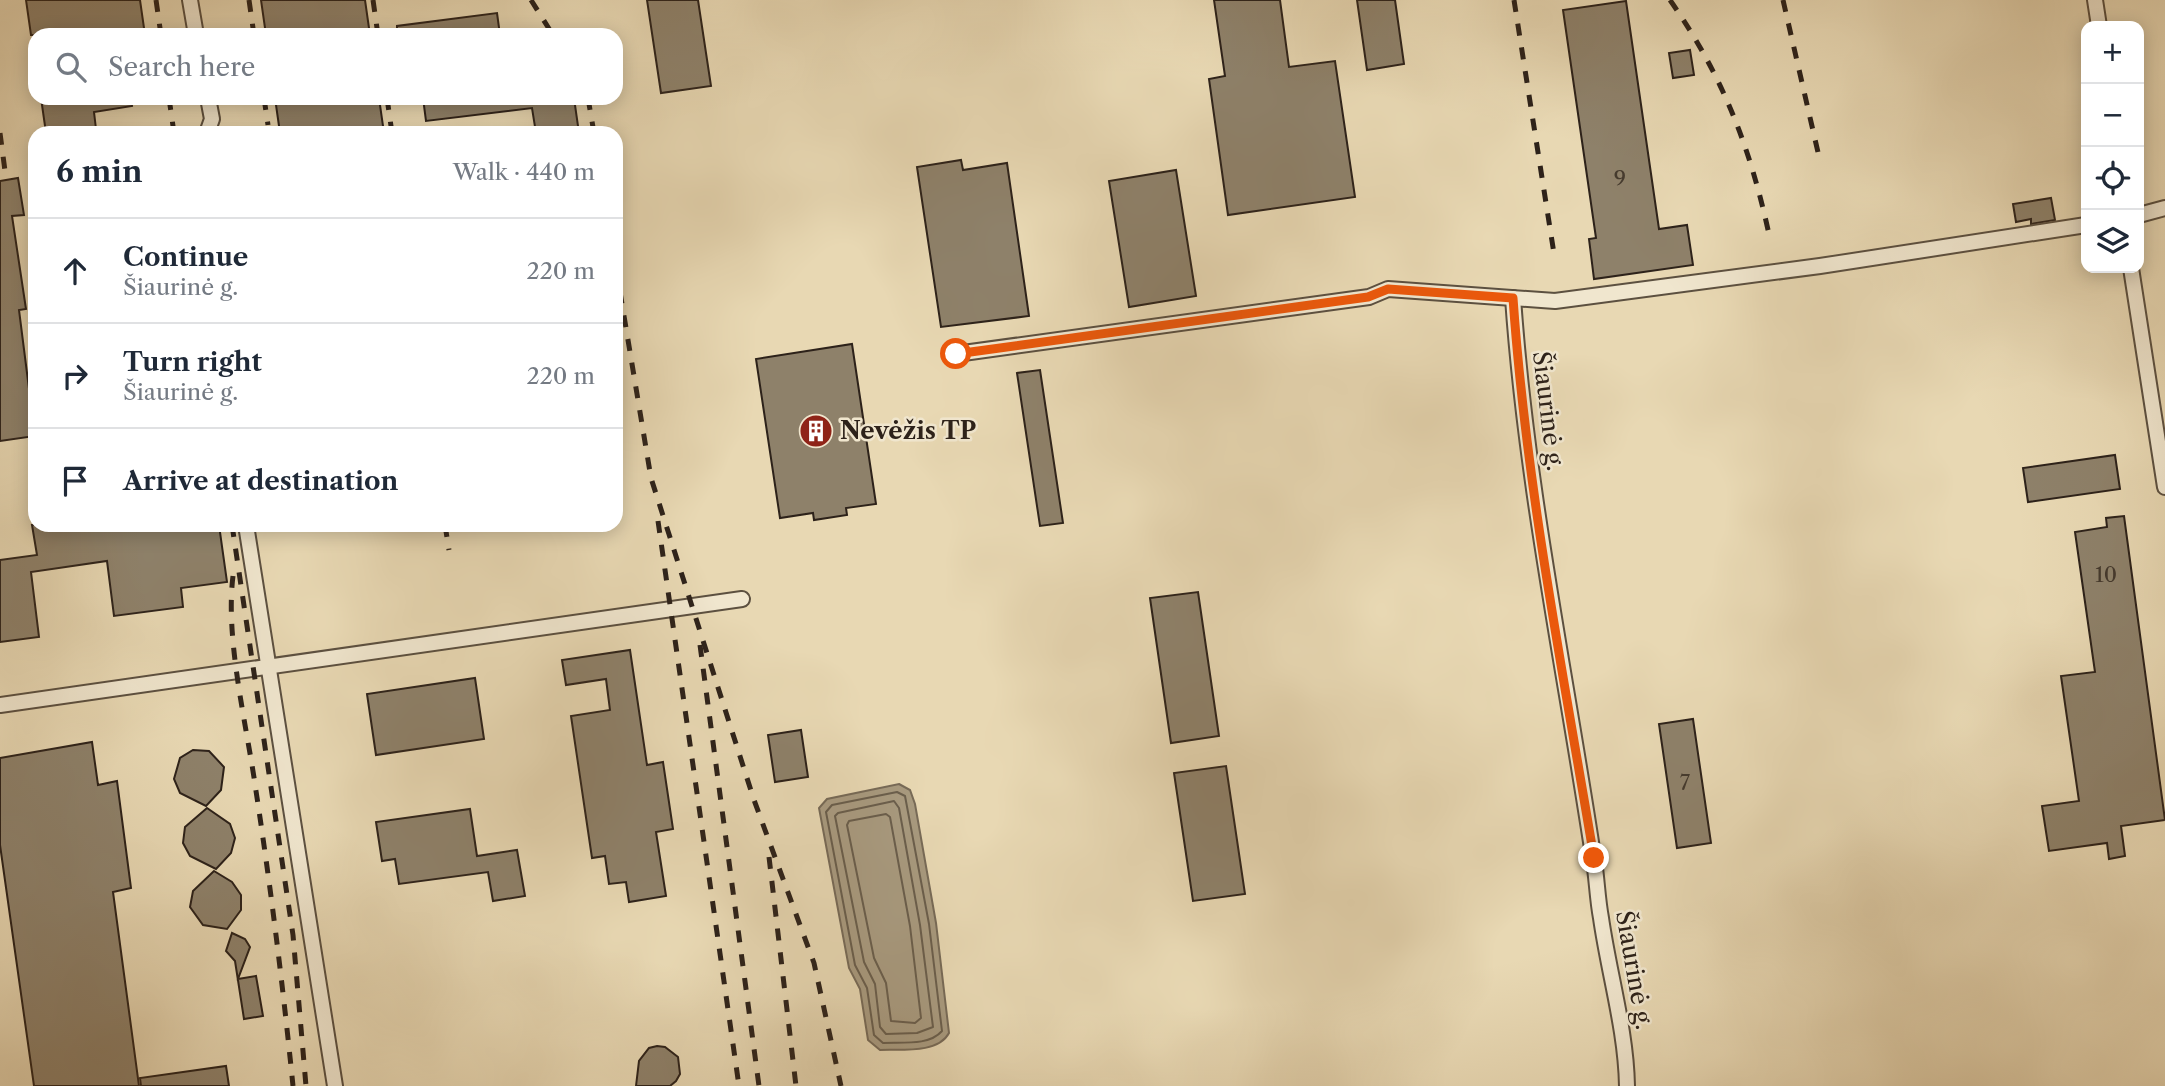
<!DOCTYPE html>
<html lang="en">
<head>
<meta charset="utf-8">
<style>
  body { margin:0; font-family:"Libre Caslon Text",serif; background:#f2f2f3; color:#1f2937 }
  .controls { position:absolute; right:21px; top:21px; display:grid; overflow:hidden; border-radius:14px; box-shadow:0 4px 18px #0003 }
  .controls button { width:63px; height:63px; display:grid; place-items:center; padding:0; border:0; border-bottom:2px solid #e0e1e3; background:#fff; color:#1f2937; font:35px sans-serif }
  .stop { position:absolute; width:21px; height:21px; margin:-16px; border:5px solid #ea580c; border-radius:50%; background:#fff }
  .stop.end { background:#ea580c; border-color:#fff; box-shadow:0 2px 7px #0008 }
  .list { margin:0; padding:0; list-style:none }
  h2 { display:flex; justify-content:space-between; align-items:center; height:91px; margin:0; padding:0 28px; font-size:30px }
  h2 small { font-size:23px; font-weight:400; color:#747a83 }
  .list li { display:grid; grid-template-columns:46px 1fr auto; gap:21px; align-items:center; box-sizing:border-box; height:105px; padding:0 28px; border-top:2px solid #e0e1e3 }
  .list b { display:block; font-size:26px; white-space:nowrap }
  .list p { margin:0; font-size:23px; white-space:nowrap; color:#747a83 }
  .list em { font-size:23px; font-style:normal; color:#747a83 }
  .icon { flex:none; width:38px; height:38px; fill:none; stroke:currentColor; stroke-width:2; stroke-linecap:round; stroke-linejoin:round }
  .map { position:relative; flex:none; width:2165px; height:1086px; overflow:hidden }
  .search { position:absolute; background:#fff; box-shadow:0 4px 18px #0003; left:28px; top:28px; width:595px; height:77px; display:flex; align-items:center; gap:18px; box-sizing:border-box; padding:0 24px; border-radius:21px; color:#747a83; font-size:26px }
  .panel { position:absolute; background:#fff; box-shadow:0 4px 18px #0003; left:28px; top:126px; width:595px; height:406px; border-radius:21px }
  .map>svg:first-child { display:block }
</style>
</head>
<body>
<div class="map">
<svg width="2165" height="1086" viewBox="0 0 2165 1086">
  <rect width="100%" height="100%" fill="#e8d8b3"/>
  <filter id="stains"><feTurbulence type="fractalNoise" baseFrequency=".00286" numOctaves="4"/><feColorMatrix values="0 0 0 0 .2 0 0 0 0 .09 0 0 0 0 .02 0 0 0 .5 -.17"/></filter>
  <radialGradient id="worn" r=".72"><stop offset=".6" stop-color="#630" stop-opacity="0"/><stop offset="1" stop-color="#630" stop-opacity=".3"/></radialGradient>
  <path fill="#a89a7f" stroke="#776a57" stroke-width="2" d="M899,784l11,6 5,14 21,119 13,110c-11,21 -49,16 -69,17l-12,-10 -8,-51 -11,-21 -30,-160 8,-9z"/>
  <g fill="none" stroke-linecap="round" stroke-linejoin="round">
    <g stroke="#6a5e4c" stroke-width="2">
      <path d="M897,792l8,4 24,128 13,107c-13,15 -40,11 -59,12l-9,-8 -7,-47 -12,-23 -29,-153 6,-7z"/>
      <polygon points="894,801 899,808 920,925 933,1027 917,1033 886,1034 880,1027 875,984 864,962 835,816 838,813"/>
      <polygon points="886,814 890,817 910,926 921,1018 915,1023 891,1021 886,983 874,958 847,825 849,821"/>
    </g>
  </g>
  <g fill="#8e816a" stroke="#2d221a" stroke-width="2">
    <polygon points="26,0 140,0 145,35 31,35"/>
    <polygon points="261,0 365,0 370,35 266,35"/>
    <polygon points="647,0 698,0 711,86 661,93"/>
    <polygon points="1214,0 1280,0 1289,67 1335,61 1355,197 1228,215 1209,79 1225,76"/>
    <polygon points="1357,0 1395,0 1404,64 1367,70"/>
    <polygon points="1626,1 1659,229 1687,225 1693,265 1594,279 1589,239 1596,238 1563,10"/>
    <polygon points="497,13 500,35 397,35 397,26"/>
    <polygon points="1690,50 1694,75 1673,78 1669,53"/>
    <polygon points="41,98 131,98 132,106 94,112 96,129 46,133"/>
    <polygon points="275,98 379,98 384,133 280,133"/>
    <polygon points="423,98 574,98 579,133 536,133 532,108 426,121"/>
    <polygon points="961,160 963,170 1007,163 1029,316 941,327 917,167"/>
    <polygon points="1176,170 1196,296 1129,307 1109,181"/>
    <polygon points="18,178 24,215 12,216 26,309 19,310 35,436 0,441 0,181"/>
    <polygon points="2051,198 2055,220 2031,224 2031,219 2016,222 2013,204"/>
    <polygon points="852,344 876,504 846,508 847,515 814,520 813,513 780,518 756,359"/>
    <polygon points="1040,370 1063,523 1040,526 1017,373"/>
    <polygon points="2115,455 2120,489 2028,502 2023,468"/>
    <polygon points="2124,516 2165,820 2121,826 2125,856 2109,859 2107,843 2049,851 2042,806 2079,801 2061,676 2095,672 2075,532 2107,527 2106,518"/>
    <polygon points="32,525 219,525 227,582 181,588 183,607 114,616 107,561 31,572 39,637 0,642 0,560 37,555"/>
    <polygon points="1198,592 1219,736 1171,743 1150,598"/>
    <polygon points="630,650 647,765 663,762 673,829 656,832 666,896 629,902 626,882 609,884 605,856 592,858 571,716 610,710 606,679 566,685 562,660"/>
    <polygon points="475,678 484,739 376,755 367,694"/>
    <polygon points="1693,719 1711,843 1677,848 1659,724"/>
    <polygon points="801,730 808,777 775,782 768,735"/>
    <polygon points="92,742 98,785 117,781 131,888 113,892 139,1086 34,1086 0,845 0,758"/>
    <polygon points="193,750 209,751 224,767 221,790 206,806 180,793 174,779 180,758"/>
    <polygon points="1226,766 1245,894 1193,901 1174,773"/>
    <polygon points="207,808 230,824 235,838 231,853 216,869 190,856 183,843 185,827"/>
    <polygon points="470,809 477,856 517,850 525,896 493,901 488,872 399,884 395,859 382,861 376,822"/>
    <polygon points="214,871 232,882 241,895 241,910 227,929 203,925 190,907 193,891"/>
    <polygon points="232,933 245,939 250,947 238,979 256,976 263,1016 244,1019 235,961 226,951"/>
    <polygon points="657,1046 665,1047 678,1057 680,1074 676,1081 670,1086 636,1086 639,1061 649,1048"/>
    <polygon points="226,1066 229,1086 141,1086 140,1078"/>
  </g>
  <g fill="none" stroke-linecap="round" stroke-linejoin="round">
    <defs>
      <g id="street">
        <polyline points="190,0 196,35"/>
        <polyline points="2095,0 2099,26"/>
        <polyline points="207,133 212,119 208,98"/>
        <polyline points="2139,215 2165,208"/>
        <polyline points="2131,268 2165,487"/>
        <path d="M1513,298c13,187 52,372 80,557 4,21 4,42 8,63 8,56 25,112 26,168"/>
        <polyline points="956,354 1369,297 1388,289 1555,301 1820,266 2086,225"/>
        <polyline points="246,525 335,1086"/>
        <polyline points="0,705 742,599"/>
      </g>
    </defs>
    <use href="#street" stroke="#5c5040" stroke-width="18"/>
    <use href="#street" stroke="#f0e6ce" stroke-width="14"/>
    <g stroke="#2d221a" stroke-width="5" stroke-dasharray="12 12" stroke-linecap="butt">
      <polyline points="156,0 161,35"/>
      <polyline points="249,0 254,35"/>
      <polyline points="373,0 378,35"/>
      <polyline points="531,0 553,35"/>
      <polyline points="1514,0 1555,260"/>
      <path d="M1670,0c53,76 81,149 100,239"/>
      <polyline points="1783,0 1820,161"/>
      <polyline points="169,98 174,133"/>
      <polyline points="264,98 268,125"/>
      <polyline points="387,98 392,133"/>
      <polyline points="588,98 594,133"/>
      <polyline points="0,133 5,171"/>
      <polyline points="616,268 651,478 754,800 814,963 841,1086"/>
      <polyline points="658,521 739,1086"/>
      <polyline points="232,525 293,935 306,1086"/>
      <polyline points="445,525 449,550"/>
      <path d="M233,576c-8,64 14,150 23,215 15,98 27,196 37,295"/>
      <polyline points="700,645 759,1086"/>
      <polyline points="769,857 796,1086"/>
    </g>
  </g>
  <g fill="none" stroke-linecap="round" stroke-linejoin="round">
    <path stroke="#ea580c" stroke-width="9" d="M956,354l412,-57 20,-8 125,9c13,188 50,374 81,560"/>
  </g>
  <defs>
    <symbol id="building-disc" viewBox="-11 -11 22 22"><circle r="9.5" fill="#8f2418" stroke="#f0e6ce"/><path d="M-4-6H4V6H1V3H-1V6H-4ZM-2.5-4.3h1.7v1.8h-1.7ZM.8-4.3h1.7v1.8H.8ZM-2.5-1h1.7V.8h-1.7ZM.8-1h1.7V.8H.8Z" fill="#fff"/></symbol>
  </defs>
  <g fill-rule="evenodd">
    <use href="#building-disc" x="797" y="412" width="38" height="38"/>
  </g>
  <g text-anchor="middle" stroke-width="5" stroke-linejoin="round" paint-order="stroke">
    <g font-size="21" fill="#453a2e">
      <text x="1620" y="186">9</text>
      <text x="2106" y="582">10</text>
      <text x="1685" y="790">7</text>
    </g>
    <g font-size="24" fill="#2d221a" stroke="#f0e6ce">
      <text transform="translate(1548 411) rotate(83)" y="8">Šiaurinė g.</text>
      <text transform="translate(1634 970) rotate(80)" y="8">Šiaurinė g.</text>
    </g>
    <g font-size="24" font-weight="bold" fill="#2d221a" stroke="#f0e6ce" text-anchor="start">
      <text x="840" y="439">Nevėžis TP</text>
    </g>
  </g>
  <rect width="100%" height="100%" filter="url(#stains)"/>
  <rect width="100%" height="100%" fill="url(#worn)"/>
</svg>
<div class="controls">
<button>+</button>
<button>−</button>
<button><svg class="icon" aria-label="locate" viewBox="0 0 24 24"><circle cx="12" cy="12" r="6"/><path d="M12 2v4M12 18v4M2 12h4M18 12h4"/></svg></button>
<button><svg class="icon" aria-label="layers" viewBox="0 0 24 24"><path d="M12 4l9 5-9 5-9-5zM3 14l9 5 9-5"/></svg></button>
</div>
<div class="stop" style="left:956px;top:354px"></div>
<div class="stop end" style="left:1594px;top:858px"></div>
<div class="search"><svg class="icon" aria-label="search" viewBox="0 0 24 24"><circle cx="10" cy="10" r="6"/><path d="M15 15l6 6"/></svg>Search here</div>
<section class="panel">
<h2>6 min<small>Walk · 440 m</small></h2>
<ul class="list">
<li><svg class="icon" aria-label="ahead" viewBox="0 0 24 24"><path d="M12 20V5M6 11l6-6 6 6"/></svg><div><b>Continue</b><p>Šiaurinė g.</p></div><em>220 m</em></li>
<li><svg class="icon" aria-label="right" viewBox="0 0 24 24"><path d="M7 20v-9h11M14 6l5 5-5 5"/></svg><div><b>Turn right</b><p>Šiaurinė g.</p></div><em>220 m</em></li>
<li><svg class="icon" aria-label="arrive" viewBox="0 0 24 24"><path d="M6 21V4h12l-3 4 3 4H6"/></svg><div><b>Arrive at destination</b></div></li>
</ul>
</section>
</div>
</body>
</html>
